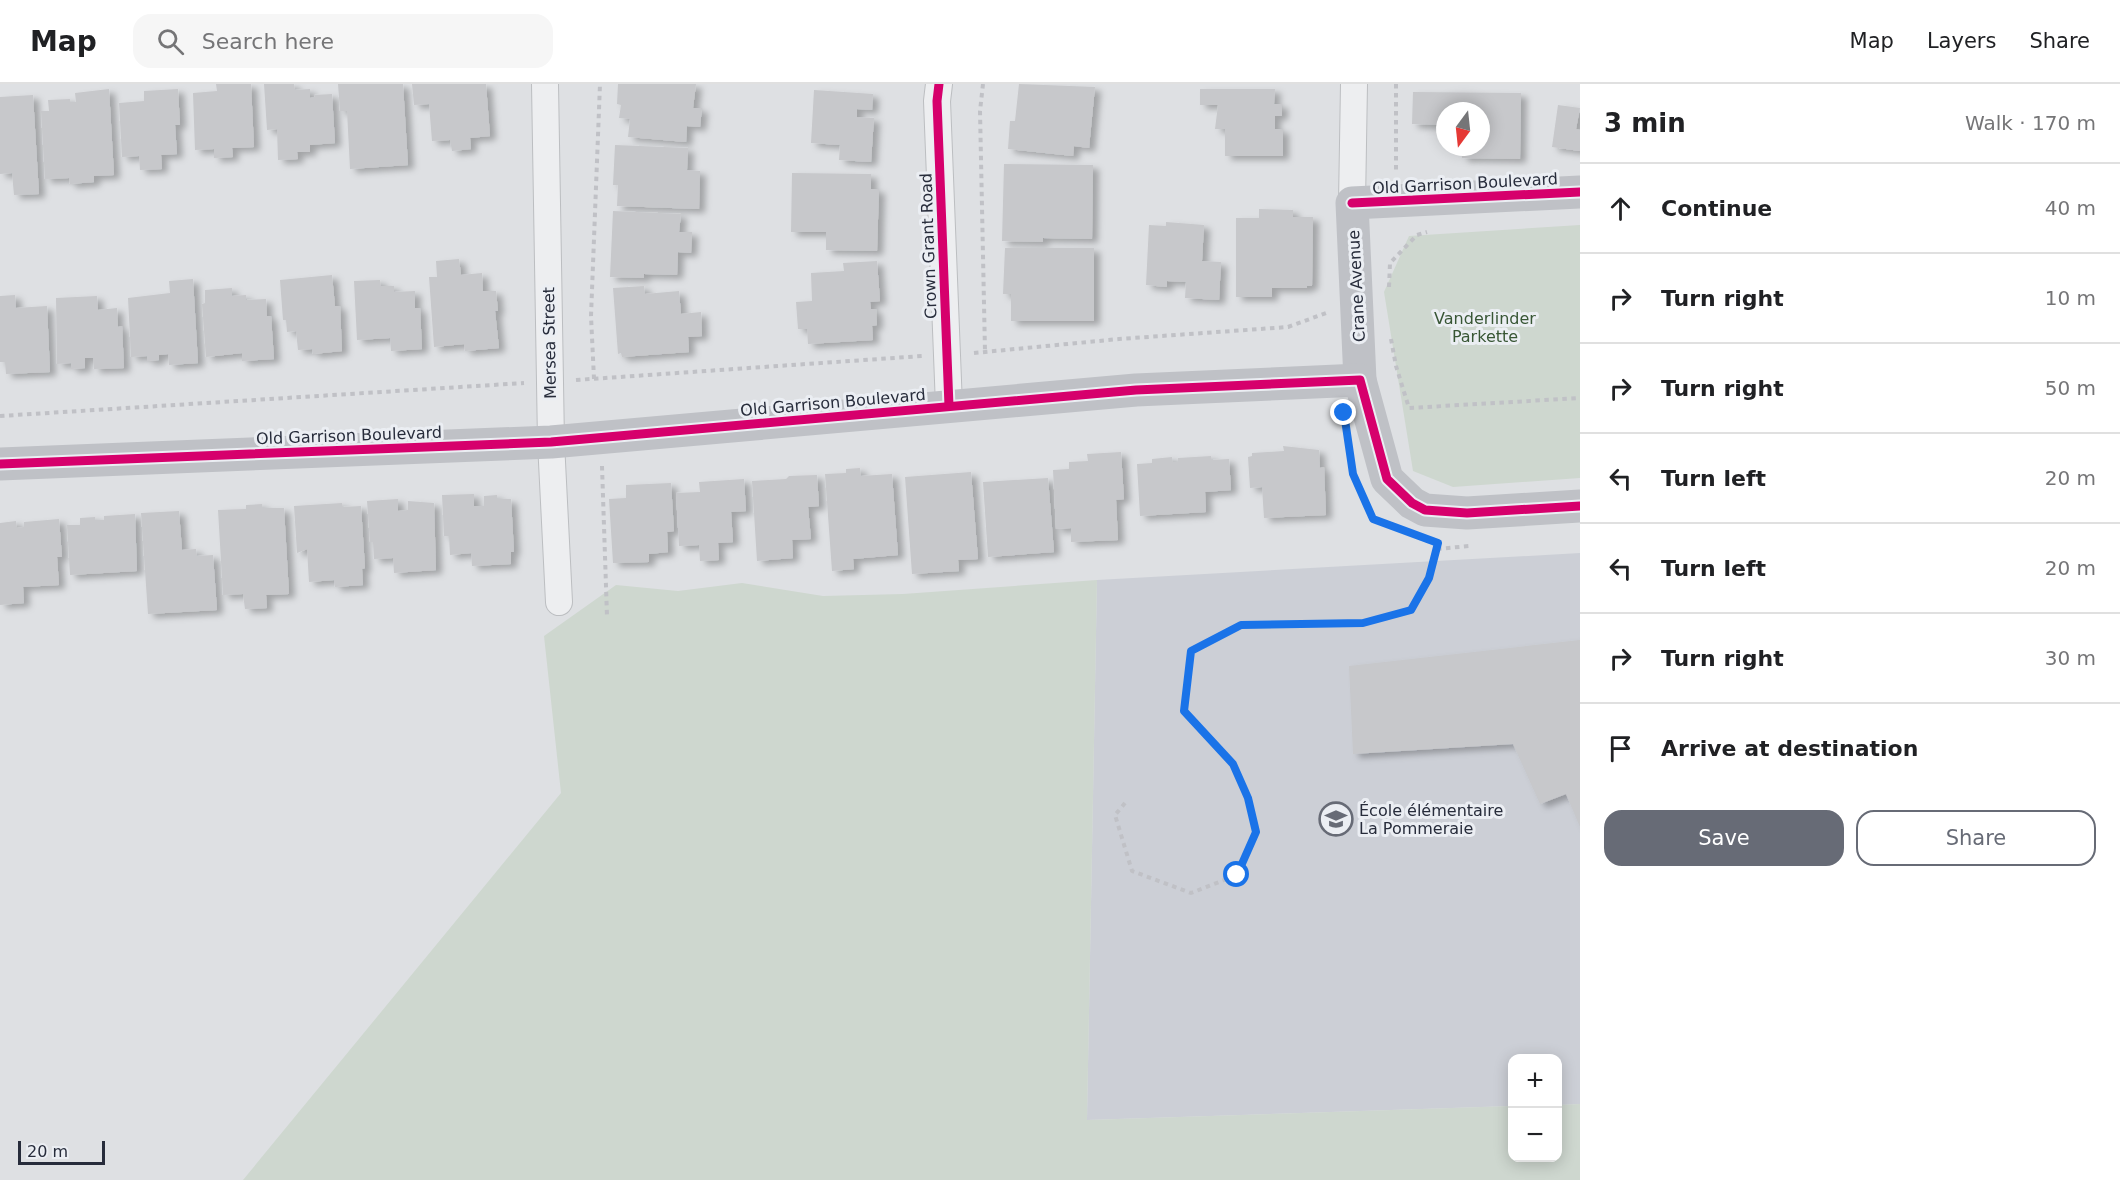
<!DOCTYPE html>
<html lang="en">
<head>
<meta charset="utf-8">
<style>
  body { margin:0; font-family:"DejaVu Sans",sans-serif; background:#f6f6f6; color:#202124 }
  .controls { position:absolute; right:18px; bottom:18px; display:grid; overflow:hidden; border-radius:12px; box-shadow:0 3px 15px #0003 }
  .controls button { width:54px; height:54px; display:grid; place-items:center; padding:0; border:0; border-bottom:2px solid #e0e0e0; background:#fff; color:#202124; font:30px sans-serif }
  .compass { position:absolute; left:1436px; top:18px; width:54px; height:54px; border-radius:50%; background:#fff; box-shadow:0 3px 15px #0003; rotate:195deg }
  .scale { position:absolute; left:18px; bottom:15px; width:87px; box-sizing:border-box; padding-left:6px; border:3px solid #272c3b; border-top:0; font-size:16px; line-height:21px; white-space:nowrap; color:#272c3b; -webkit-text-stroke:4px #ebeef3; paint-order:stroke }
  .stop { position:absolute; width:18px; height:18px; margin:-14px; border:4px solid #1a73e8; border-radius:50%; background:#fff }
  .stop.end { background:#1a73e8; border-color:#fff; box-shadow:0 2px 6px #0008 }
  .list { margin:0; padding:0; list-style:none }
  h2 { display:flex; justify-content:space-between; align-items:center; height:78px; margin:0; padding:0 24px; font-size:26px }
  h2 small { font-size:20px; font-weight:400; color:#757577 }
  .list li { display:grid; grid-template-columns:39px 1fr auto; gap:18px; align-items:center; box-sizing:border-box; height:90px; padding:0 24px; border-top:2px solid #e0e0e0 }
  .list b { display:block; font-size:22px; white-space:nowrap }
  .list em { font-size:20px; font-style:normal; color:#757577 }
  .actions { display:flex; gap:12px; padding:18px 24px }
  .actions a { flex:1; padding:14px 0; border:2px solid #676b76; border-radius:18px; text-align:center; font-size:21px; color:#676b76 }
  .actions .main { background:#676b76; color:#fff }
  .icon { flex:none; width:33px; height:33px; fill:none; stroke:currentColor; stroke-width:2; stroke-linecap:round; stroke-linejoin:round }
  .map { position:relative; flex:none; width:1580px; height:1096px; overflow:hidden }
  header { display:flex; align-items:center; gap:36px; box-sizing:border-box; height:84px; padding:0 30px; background:#fff; border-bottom:2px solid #e0e0e0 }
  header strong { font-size:28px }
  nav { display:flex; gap:33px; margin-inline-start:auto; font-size:21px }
  .search { width:420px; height:54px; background:#f6f6f6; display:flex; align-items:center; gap:15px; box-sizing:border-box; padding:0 21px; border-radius:18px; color:#757577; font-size:22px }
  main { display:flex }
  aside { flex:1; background:#fff }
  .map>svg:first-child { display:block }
</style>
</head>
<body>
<header>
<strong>Map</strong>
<div class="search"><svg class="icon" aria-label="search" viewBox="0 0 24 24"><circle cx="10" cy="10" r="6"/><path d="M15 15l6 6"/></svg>Search here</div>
<nav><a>Map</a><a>Layers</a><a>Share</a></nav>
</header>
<main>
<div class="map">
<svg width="1580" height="1096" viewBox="0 0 1580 1096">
  <defs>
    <filter id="shadow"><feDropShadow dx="6" dy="4" stdDeviation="3" flood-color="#0004"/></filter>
  </defs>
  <rect width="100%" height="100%" fill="#dee0e3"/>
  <polygon fill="#cccfd6" points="1580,469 1580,1020 1558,1021 1558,974 1512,974 1512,1022 1087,1036 1097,496"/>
  <g fill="#ced7cf">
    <polygon points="1580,141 1580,394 1453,403 1413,387 1384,208 1409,152"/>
    <polygon points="1097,496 1087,1036 1512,1022 1512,1074 1558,1074 1558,1021 1580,1020 1580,1096 243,1096 561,709 544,552 616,501 678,507 742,499 823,512 903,510"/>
  </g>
  <g fill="#c7c8cb" filter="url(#shadow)">
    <polygon points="216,0 251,0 254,63 232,64 233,73 214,74 214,65 195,66 193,9 217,7"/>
    <polygon points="264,0 294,0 295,6 310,5 310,14 315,13 314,11 332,10 335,59 310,61 310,68 297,68 298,75 278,76 277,45 267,46"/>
    <polygon points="338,0 403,0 408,81 350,85 347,27 340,27"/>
    <polygon points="412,0 486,0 490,52 470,54 471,65 452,67 450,56 432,57 429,20 414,21"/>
    <polygon points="618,0 696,0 693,24 702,24 700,43 687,42 686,58 628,53 630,35 619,34 621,21 617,20"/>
    <polygon points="1019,0 1095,3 1089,64 1074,62 1073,72 1008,65 1010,37 1015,37"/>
    <polygon points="109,5 114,91 94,92 94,98 70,100 69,94 45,95 41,27 49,27 48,16 70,15 70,18 76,18 75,9"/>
    <polygon points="178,5 180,41 175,41 177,70 161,71 162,85 140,86 139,72 122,73 119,19 144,17 144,7"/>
    <polygon points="1200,5 1275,5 1274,20 1282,20 1282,32 1275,32 1275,45 1283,45 1283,72 1225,72 1225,45 1215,45 1218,21 1200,21"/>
    <polygon points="814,6 873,10 872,26 857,25 857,33 874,34 871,78 839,76 840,61 811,59"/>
    <polygon points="1413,8 1521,9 1520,75 1462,74 1462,67 1458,67 1458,63 1481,63 1481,27 1445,27 1445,41 1412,40"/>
    <polygon points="33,11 39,110 14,111 12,89 0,90 0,13"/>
    <polygon points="1558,21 1580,24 1576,45 1580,46 1580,67 1552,63"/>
    <polygon points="615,61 688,64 687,86 700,87 699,125 617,122 618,101 613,101"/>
    <polygon points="1004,80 1093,81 1092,155 1043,154 1043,158 1002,157"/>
    <polygon points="792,89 871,90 871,105 879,105 877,167 826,166 826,148 791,148"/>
    <polygon points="1259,125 1293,126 1293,133 1313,133 1312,202 1307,202 1307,204 1272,204 1272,213 1236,213 1236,134 1259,134"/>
    <polygon points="613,127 681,130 679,148 692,148 691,169 678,168 677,191 644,190 644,194 610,193"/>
    <polygon points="1166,138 1204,141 1202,177 1221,178 1219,216 1185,214 1186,198 1167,197 1167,203 1146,201 1149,141 1166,142"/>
    <polygon points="1005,164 1094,164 1094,237 1011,237 1011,210 1003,210"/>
    <polygon points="459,175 461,191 482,189 483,207 496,207 498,227 495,227 499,264 465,267 464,260 434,263 429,193 437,193 436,177"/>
    <polygon points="877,177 880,217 870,218 871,225 876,225 877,241 872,242 873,256 808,260 807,245 798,245 796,218 812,217 811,189 844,187 843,179"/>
    <polygon points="332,191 335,222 340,222 342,267 313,270 312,265 298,266 296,247 287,248 286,236 283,236 280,196"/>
    <polygon points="193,195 198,279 169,281 168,270 159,271 159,276 147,277 147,272 131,273 128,214 170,209 169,197"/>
    <polygon points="380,196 381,202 394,202 394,208 415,207 415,224 420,224 422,265 391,267 390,254 357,256 354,197"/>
    <polygon points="644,202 645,210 679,207 681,230 701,228 702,252 688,253 689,268 622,273 621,269 618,270 613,204"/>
    <polygon points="232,204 232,212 246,211 246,216 266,215 267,232 271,232 274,275 242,277 242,269 206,273 202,220 205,219 205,206"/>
    <polygon points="15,211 16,224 47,222 50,288 6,290 5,278 0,278 0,212"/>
    <polygon points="97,212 98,226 117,224 118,243 122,242 124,284 94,285 93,274 85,274 85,284 71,285 71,279 57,280 56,214"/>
    <polygon points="1283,362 1319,366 1320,384 1324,383 1326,431 1264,434 1262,403 1250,404 1248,373 1252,372 1252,369 1284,367"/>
    <polygon points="1121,368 1124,415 1116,416 1118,456 1071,458 1071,444 1056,445 1053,386 1069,385 1069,378 1088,377 1087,370"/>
    <polygon points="1211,372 1212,376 1229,375 1231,406 1205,408 1206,428 1140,432 1137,380 1152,379 1152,375 1172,373 1173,378 1178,378 1178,374"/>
    <polygon points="860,384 861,392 892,390 898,471 853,475 854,485 832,487 825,390 846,389 846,385"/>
    <polygon points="971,388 978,475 958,476 959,487 912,490 905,393"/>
    <polygon points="817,391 819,422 808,423 811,455 792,456 793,474 757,477 752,397 786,395 789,392"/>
    <polygon points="1048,394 1054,468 988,473 983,398"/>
    <polygon points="744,395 746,427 731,428 733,458 718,459 719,476 700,477 699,461 679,462 676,409 700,408 699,398"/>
    <polygon points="671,399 674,447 667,448 668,468 649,470 649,478 613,479 609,415 626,414 626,401"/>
    <polygon points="474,410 474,422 484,422 484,412 497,411 497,415 511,415 514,468 511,468 511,480 472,482 471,469 450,471 449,452 444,452 442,411"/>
    <polygon points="398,415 398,427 408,426 408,417 434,419 436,486 394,489 393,474 374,475 373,458 370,458 367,417"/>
    <polygon points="342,419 343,423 361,422 365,484 362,485 363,501 335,503 334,496 309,498 307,465 297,469 294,422"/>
    <polygon points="262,420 262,424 284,424 289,510 266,511 267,524 245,525 243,510 223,511 218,426 246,425 246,421"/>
    <polygon points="179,427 182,466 196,465 197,472 213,471 217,526 148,530 141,429"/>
    <polygon points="135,430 137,487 70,491 67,441 80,441 80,434 95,433 95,436 104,436 104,432"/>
    <polygon points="59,435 62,473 57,473 59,501 23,503 24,519 0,521 0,439 16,437 17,444 24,443 24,438"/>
    <polygon points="1580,556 1580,743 1566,710 1540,720 1513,660 1353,670 1349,582"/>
  </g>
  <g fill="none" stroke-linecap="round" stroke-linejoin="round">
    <defs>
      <g id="street">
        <polyline points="545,0 551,358 559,518"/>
        <polyline points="939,0 937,17 949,322"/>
        <polyline points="1352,119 1354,0"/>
      </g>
    </defs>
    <use href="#street" stroke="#bcbec1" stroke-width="28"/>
    <g stroke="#c0c1c6" stroke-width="4" stroke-dasharray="4.5 4.5" stroke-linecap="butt">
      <polyline points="983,0 980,27 985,268"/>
      <polyline points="1396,0 1396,86"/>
      <polyline points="1389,203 1390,179 1417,151 1427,148"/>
      <polyline points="1391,255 1396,282 1409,324 1580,314"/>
      <polyline points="974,269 1119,255 1288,243 1326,229"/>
      <polyline points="594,295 591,232 600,0"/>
      <polyline points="576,296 922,272"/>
      <polyline points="0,332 524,299"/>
      <polyline points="602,382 607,532"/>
      <polyline points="1366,420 1373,435 1388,440"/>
      <polyline points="1437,465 1469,462"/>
      <polyline points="1125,719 1115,731 1132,787 1191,809 1237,791 1256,748 1248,714 1233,680 1184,627 1191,567 1241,541 1363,539 1411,526 1429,494 1437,459"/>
    </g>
    <use href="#street" stroke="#edeef0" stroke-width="26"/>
    <g stroke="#bfc1c6" stroke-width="33">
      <polyline points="1360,296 1352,119 1580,108"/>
      <polyline points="0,380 551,358 1136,306 1360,296 1387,395 1412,419 1425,426 1467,429 1580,422"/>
    </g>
    <defs>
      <g id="cycleway">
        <polyline points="939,0 937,17 949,322"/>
        <polyline points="1352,119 1580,108"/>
        <polyline points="0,380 551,358 1136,306 1360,296 1387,395 1412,419 1425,426 1467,429 1580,422"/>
      </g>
    </defs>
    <use href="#cycleway" stroke="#ebeef3" stroke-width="13"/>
    <use href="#cycleway" stroke="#d6006c" stroke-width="9"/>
  </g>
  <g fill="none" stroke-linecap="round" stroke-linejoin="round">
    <polyline stroke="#1a73e8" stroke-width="8" points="1237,791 1256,748 1248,714 1233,680 1184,627 1191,567 1241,541 1363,539 1411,526 1429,494 1438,459 1373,435 1353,390 1344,329"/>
  </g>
  <defs>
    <symbol id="school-ring" viewBox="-11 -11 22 22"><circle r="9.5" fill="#ebeef3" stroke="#676b76" stroke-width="1.5"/><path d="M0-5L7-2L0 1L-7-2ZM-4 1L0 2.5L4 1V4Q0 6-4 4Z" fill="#676b76"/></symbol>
  </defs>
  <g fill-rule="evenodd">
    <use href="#school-ring" x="1317" y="716" width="38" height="38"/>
  </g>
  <g text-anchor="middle" stroke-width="6" stroke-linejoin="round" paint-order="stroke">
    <g font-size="16" fill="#272c3b" stroke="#ebeef3">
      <text transform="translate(1465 99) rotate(-3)" y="6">Old Garrison Boulevard</text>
      <text transform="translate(928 162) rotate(-92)" y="6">Crown Grant Road</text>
      <text transform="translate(1356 202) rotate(-93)" y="6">Crane Avenue</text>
      <text transform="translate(549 259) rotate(-91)" y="6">Mersea Street</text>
      <text transform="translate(833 318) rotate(-5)" y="6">Old Garrison Boulevard</text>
      <text transform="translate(349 351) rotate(-2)" y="6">Old Garrison Boulevard</text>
    </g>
    <g font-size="16" fill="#385635" stroke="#ebeef3">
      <text x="1485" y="240">Vanderlinder<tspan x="1485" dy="18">Parkette</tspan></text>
    </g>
    <g font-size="16" fill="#272c3b" stroke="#ebeef3" text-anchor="start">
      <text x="1359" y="732">École élémentaire<tspan x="1359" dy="18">La Pommeraie</tspan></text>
    </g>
  </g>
</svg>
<div class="controls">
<button>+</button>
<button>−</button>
</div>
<svg class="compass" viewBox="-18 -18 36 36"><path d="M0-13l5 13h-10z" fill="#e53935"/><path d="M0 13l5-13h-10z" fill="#757577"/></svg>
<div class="scale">20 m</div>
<div class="stop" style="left:1237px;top:791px"></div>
<div class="stop end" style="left:1344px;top:329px"></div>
</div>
<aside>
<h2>3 min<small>Walk · 170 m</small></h2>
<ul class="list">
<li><svg class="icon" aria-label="ahead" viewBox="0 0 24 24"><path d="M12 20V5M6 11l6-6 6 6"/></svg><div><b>Continue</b></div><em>40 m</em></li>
<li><svg class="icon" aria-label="right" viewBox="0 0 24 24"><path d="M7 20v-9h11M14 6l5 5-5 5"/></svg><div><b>Turn right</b></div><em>10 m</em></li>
<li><svg class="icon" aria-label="right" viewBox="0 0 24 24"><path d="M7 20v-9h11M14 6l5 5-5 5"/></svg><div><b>Turn right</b></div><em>50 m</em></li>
<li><svg class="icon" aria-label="left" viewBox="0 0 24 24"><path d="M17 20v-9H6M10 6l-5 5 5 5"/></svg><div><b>Turn left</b></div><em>20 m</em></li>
<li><svg class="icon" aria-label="left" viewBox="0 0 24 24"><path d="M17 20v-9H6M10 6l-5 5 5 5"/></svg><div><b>Turn left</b></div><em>20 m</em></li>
<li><svg class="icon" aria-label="right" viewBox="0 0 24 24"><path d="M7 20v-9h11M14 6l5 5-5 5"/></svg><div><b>Turn right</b></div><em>30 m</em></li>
<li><svg class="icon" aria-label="arrive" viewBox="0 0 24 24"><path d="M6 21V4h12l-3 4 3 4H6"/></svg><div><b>Arrive at destination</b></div></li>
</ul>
<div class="actions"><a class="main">Save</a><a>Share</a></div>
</aside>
</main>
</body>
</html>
